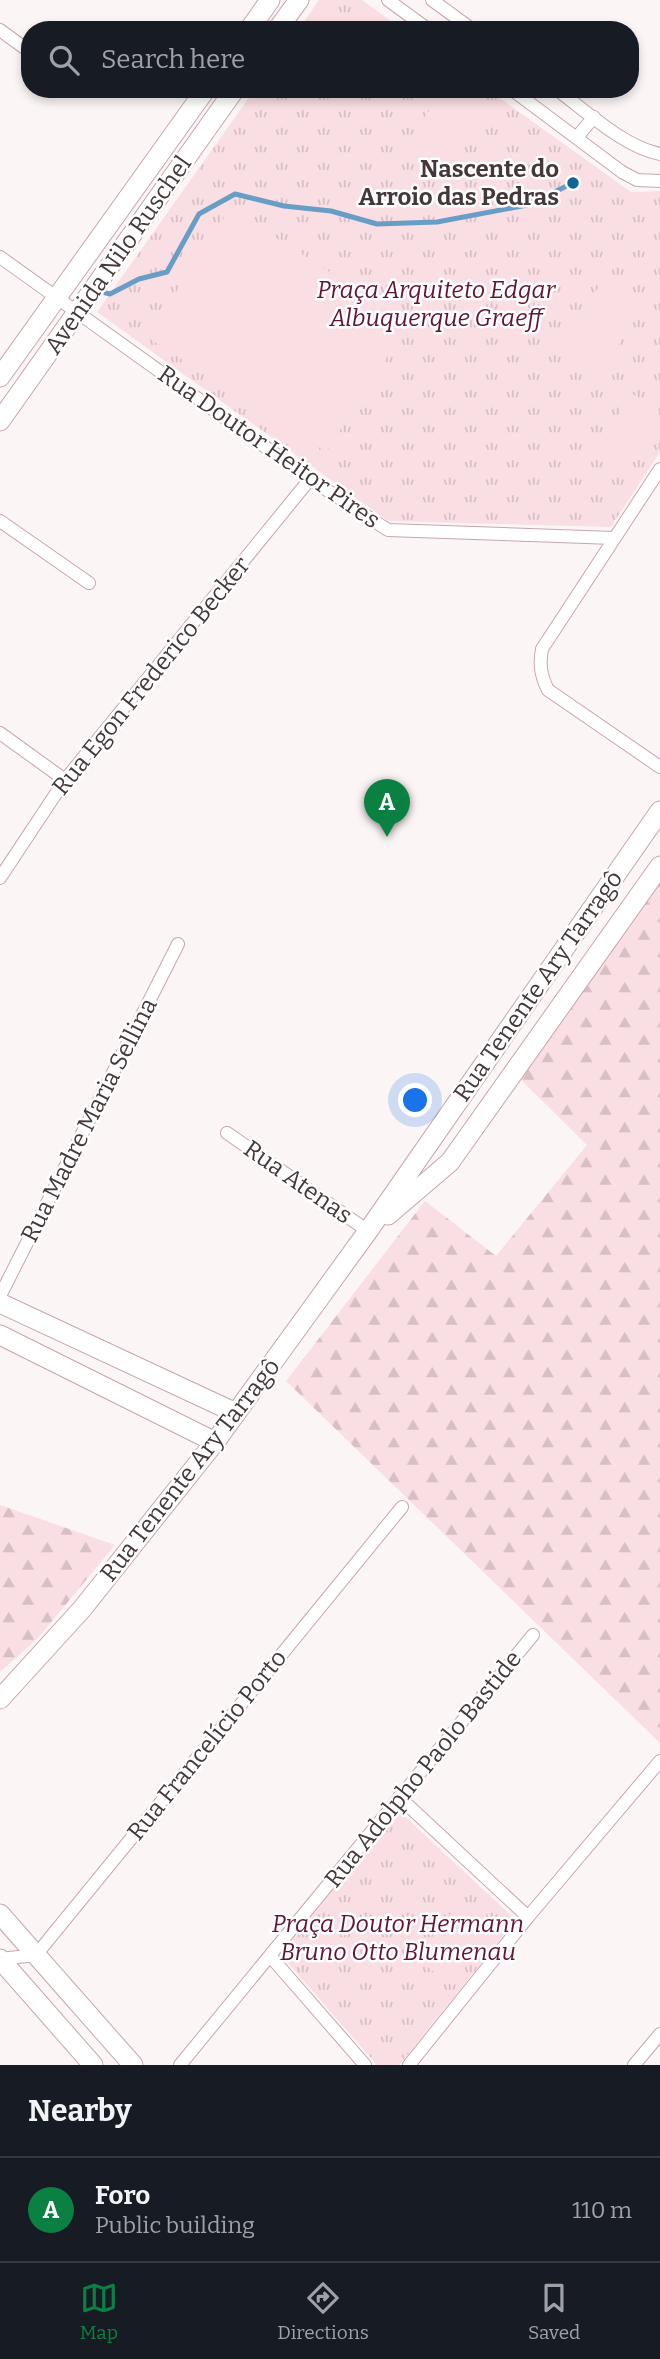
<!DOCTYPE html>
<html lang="en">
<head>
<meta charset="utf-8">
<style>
  body { margin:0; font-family:Bitter,serif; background:#242831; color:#f1f3f6 }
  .you { position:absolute; left:416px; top:1101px; width:24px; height:24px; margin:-18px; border:5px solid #fff; border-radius:50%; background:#1a73e8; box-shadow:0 0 0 10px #1a73e833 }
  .badge { display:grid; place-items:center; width:46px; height:46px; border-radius:50%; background:#0b8043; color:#fff; font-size:23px; font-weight:700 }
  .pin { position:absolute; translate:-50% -58px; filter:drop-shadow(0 2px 4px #0008) }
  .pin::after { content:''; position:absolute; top:37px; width:24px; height:21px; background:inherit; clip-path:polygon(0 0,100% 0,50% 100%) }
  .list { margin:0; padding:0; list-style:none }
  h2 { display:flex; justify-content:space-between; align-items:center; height:91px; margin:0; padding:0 28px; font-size:30px }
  h2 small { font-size:23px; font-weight:400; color:#9ea1a6 }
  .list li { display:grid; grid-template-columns:46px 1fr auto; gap:21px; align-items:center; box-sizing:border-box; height:105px; padding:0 28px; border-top:2px solid #363941 }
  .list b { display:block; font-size:26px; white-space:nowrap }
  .list p { margin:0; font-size:23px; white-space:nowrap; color:#9ea1a6 }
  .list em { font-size:23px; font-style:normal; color:#9ea1a6 }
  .icon { flex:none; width:38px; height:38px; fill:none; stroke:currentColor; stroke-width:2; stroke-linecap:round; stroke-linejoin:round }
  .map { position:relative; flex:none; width:660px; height:2065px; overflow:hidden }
  .search { position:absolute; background:#171b24; box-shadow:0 4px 10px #0003; left:21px; right:21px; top:21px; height:77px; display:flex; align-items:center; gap:18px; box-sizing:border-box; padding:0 24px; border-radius:28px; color:#9ea1a6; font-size:26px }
  .sheet { height:196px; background:#171b24 }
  nav { display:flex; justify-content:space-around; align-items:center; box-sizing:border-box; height:98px; border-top:2px solid #363941; background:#171b24; font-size:19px; color:#9ea1a6 }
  nav a { display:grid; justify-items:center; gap:4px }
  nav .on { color:#0b8043 }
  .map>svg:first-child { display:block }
</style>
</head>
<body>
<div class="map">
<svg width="660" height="2065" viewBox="0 0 660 2065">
  <defs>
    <pattern id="forest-firs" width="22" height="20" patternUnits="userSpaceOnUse" patternTransform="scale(1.75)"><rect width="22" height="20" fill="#f9dee4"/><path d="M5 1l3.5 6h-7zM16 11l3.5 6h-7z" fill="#d7bfc4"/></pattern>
    <pattern id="park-tufts" width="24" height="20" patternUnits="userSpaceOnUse" patternTransform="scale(1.75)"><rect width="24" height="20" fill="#f9dee4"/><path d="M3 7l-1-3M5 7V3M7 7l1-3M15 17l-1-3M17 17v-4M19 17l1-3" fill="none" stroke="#d7bfc4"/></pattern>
  </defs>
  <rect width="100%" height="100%" fill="#fcf5f6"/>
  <g fill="url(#forest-firs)">
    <polygon points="660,855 660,1743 286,1381 425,1201 496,1256 587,1145 509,1068"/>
    <polygon points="0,1505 115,1545 39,1637 0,1672"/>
  </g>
  <g fill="url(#park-tufts)">
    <polygon points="319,0 362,0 403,30 298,30"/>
    <polygon points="255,89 487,89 631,192 660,191 660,452 611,527 388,521 97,312"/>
    <polygon points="397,1809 516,1920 399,2065 377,2065 281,1955"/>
  </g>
  <g fill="#f9dee4">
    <polygon points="445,89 462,89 487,107 442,168 407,141"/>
    <polygon points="230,208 409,323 326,452 147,337"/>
    <polygon points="606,276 646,303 601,370 561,343"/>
    <polygon points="633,394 659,412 621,467 594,449"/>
    <polygon points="461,1900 495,1926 451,1985 416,1958"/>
  </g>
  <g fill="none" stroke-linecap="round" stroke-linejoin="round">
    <polyline stroke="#689ec6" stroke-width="5" points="98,291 110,294 139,279 167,272 199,214 235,194 284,206 331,211 377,224 437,222 527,205 573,183"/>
    <defs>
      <g id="street">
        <polyline points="388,0 429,30"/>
        <polyline points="432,0 473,30"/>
        <polyline points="0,30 30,52"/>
        <polyline points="511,89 622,172 637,180 660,181"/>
        <path d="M556,89c30,22 68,58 104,65"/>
        <polyline points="577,137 594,117"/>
        <polyline points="0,257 310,479 388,530 614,538"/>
        <path d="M660,469l-118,180c-3,16 -1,27 6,41l112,77"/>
        <polyline points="0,521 89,583"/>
        <polyline points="0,733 65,780"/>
        <polyline points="0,878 65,780 310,479"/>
        <polyline points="227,1133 368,1231"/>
        <polyline points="0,1296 178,944"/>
        <polyline points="399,1797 528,1917"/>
        <polyline points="271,1957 365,2065"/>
        <polyline points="0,1959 36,1955 402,1507"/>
        <polyline points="180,2065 533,1635"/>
        <polyline points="409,2065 528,1917 660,1761"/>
        <polyline points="634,2065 660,2034"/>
      </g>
      <g id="secondary">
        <polyline points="249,30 270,0"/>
        <polyline points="277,30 299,0"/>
        <polyline points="0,377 206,89"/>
        <polyline points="0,421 235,89"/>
        <polyline points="388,1215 450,1162 660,866"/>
        <polyline points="0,1303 236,1413"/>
        <polyline points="0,1335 215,1442"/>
        <polyline points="0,1699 82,1609 215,1442 368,1231 660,811"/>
        <polyline points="0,1914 133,2065"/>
        <polyline points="0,1959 93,2065"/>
      </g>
    </defs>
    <use href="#street" stroke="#c7a6ad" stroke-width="14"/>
    <use href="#secondary" stroke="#c7a6ad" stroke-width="21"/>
    <use href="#street" stroke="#fff" stroke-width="12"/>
    <use href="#secondary" stroke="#fff" stroke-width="19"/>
  </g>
  <circle fill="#106797" stroke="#fff" stroke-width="2.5" cx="573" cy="183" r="7"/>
  <g text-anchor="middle" stroke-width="5" stroke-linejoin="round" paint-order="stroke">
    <g font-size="24" font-weight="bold" fill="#45373a" stroke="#fff" text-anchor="end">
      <text x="559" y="177">Nascente do<tspan x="559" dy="28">Arroio das Pedras</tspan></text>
    </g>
    <g font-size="24" fill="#45373a" stroke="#fff">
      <text transform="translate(118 255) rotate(-55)" y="8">Avenida Nilo Ruschel</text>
      <text transform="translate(269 447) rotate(35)" y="8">Rua Doutor Heitor Pires</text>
      <text transform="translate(151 676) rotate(-51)" y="8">Rua Egon Frederico Becker</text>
      <text transform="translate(538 986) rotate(-55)" y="8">Rua Tenente Ary Tarragô</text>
      <text transform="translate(89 1120) rotate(-63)" y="8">Rua Madre Maria Sellina</text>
      <text transform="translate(298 1182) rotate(35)" y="8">Rua Atenas</text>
      <text transform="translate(190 1470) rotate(-52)" y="8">Rua Tenente Ary Tarragô</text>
      <text transform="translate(207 1745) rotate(-51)" y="8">Rua Francelício Porto</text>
      <text transform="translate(423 1769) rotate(-51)" y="8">Rua Adolpho Paolo Bastide</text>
    </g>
    <g font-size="24" font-style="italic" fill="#621431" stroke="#fff">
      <text x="436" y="298">Praça Arquiteto Edgar<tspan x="436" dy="28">Albuquerque Graeff</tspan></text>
      <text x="398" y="1932">Praça Doutor Hermann<tspan x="398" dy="28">Bruno Otto Blumenau</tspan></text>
    </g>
  </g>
</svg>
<div class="you"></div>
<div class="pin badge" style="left:387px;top:837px">A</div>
<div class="search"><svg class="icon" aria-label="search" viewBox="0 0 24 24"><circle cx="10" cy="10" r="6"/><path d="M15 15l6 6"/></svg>Search here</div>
</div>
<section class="sheet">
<h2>Nearby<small></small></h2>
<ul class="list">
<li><span class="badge">A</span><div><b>Foro</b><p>Public building</p></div><em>110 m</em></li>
</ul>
</section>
<nav>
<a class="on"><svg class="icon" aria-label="map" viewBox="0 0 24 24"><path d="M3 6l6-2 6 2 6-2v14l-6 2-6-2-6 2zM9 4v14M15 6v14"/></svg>Map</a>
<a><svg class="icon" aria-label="directions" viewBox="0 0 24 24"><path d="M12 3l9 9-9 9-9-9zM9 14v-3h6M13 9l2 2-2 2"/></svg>Directions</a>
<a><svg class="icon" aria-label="saved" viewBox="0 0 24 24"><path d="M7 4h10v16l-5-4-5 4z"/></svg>Saved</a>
</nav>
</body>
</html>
